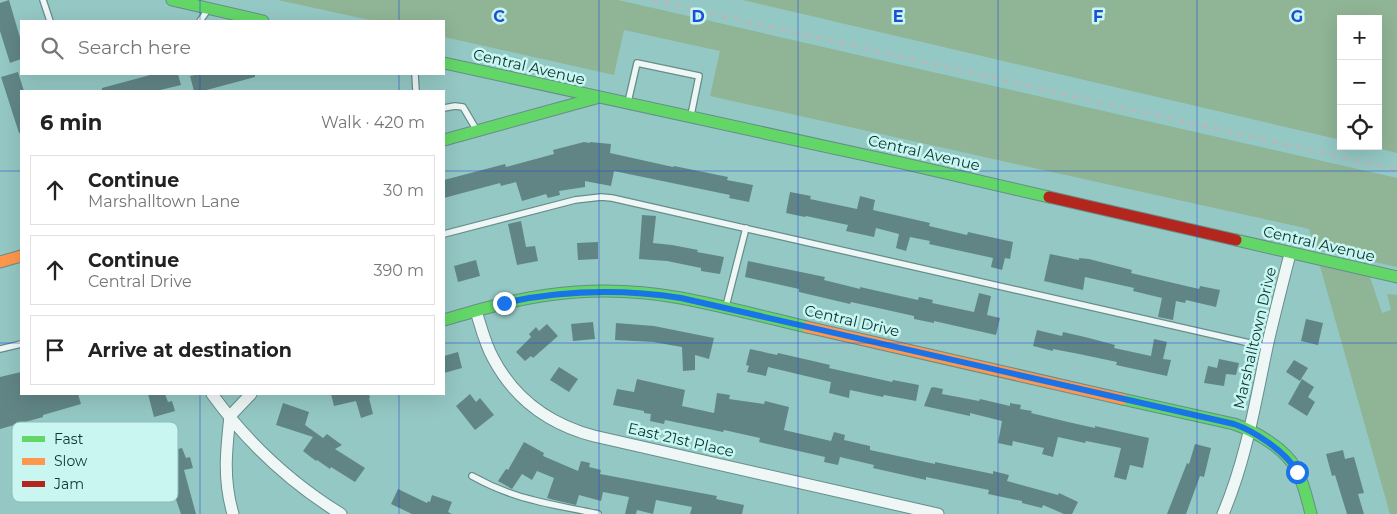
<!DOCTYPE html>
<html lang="en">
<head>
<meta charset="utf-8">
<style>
  body { margin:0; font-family:Montserrat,sans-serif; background:#f2f2f2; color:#222 }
  .controls { position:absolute; right:15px; top:15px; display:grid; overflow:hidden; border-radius:0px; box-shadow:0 5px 20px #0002 }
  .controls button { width:45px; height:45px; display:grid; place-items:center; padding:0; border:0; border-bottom:1px solid #e0e0e0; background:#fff; color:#222; font:25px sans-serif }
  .stop { position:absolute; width:15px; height:15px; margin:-11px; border:4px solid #1a73e8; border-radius:50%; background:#fff }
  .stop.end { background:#1a73e8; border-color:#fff; box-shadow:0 1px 5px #0008 }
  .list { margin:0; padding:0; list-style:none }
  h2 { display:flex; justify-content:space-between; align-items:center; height:65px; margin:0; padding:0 20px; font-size:21px }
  h2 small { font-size:16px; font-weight:400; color:#767676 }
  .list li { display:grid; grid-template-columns:32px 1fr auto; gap:15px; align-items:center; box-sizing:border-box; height:70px; margin:0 10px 10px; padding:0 10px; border:1px solid #e0e0e0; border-radius:0px }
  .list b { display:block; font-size:19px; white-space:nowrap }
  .list p { margin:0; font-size:16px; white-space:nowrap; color:#767676 }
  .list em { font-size:16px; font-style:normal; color:#767676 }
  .icon { flex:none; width:28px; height:28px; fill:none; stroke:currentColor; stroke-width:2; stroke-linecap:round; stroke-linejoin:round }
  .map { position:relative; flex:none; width:1397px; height:514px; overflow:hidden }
  .search { position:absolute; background:#fff; box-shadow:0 5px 20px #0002; left:20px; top:20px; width:425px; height:55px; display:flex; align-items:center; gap:12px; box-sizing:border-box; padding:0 18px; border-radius:0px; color:#767676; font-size:19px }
  .panel { position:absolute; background:#fff; box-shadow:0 5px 20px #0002; left:20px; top:90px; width:425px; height:305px; border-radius:0px }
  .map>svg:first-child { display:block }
</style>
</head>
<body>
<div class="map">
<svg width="1397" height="514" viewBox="0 0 1397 514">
  <rect width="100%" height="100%" fill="#94c8c4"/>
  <g fill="#90b496">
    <polygon points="278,0 618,0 1397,178 1397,267 1315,249 1309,229 710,96 720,51 624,30 614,75 444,37 444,21 374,21"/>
    <polygon points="743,0 1397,0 1397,153 1368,146 1378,146 1378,19 1341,19 1341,140"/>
    <polygon points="1320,266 1370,277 1382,313 1391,310 1387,294 1397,295 1397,514 1390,514"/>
  </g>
  <g fill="#618585">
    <polygon points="9,0 21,41 21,59 10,63 0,31 0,3"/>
    <polygon points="18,72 24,91 21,91 21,133 19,133 1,77"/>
    <polygon points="154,74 178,74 181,85 156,91 102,91 102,88"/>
    <polygon points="199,74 255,74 255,77 203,91 194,91 190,76"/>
    <polygon points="584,142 590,143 590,142 611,144 610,153 673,167 674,166 728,177 727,180 753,185 749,202 729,198 730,195 614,171 611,186 585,181 585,187 559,191 560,195 548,198 546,194 522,201 516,182 501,186 500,183 444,198 444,180 505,164 506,167 554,154 553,150"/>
    <polygon points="790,192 811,196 810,199 857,209 860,196 875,200 873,210 930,223 929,226 967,235 968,232 1013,242 1010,259 1005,258 1002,270 991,267 993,258 929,244 930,241 910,237 906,251 896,248 899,234 876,228 874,237 846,231 848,225 806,216 805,217 786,213"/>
    <polygon points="642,215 656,216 653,243 672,245 698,250 697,252 724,257 720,274 701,271 701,268 667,261 639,259"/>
    <polygon points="521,221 526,247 535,246 538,261 517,265 508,224"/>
    <polygon points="598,242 598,259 578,260 577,243"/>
    <polygon points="1050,254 1079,260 1079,258 1089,259 1132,270 1131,273 1199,289 1200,286 1220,290 1216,307 1186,300 1185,303 1176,301 1173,320 1158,317 1162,298 1133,291 1134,288 1085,277 1083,290 1044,281"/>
    <polygon points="476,260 480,276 458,282 454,266"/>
    <polygon points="748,261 825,277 824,280 860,289 860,287 918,300 919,297 933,300 932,303 974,312 979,293 991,296 987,315 1000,318 996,335 934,321 934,323 914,319 914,316 851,302 850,304 799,292 799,289 745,277"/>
    <polygon points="1306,319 1323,323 1318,345 1301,341"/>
    <polygon points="593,322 595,339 573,341 571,324"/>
    <polygon points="616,323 654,326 714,338 709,359 695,355 695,370 683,371 682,347 653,342 615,340"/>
    <polygon points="547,324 558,336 533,358 531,356 525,361 516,352 531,337 529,334 536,327 539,331"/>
    <polygon points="1037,330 1062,336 1063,332 1089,338 1115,345 1114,348 1151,356 1154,339 1167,342 1163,359 1171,360 1167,376 1116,365 1117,362 1079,354 1053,349 1053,351 1033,346"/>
    <polygon points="750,349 777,355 778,353 813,361 830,365 829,368 892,382 893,380 919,385 916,401 884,395 883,397 850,390 849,398 829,393 831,382 768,367 766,376 747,372 749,366 746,365"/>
    <polygon points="458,352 462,368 444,373 444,356"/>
    <polygon points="1219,359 1239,363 1236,375 1226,374 1224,386 1204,383 1208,366 1217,368"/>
    <polygon points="1294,360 1308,368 1300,381 1286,372"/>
    <polygon points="559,367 578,379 569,392 550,380"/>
    <polygon points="21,372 21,394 78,394 81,404 43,415 43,417 0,429 0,377"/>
    <polygon points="637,379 685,390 682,406 714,413 717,393 730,395 729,399 764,404 765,401 789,407 784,430 831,441 834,432 845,435 844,440 870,446 870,450 935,464 935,462 993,474 993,471 1009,475 1007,481 1058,495 1059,493 1078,502 1072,514 1064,514 1043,505 1042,508 1022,503 1022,501 988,494 989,490 926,477 926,480 873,468 874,465 840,457 838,465 824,462 825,457 759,442 760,438 724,430 723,432 665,420 664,424 650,421 651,414 644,413 644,411 613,405 617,389 634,392"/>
    <polygon points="1302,379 1314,387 1308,397 1315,402 1307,416 1288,404"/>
    <polygon points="933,387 943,389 942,394 979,401 980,399 1010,406 1010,403 1021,405 1020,409 1032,411 1031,413 1068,422 1095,428 1095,426 1149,438 1143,468 1130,465 1126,480 1114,477 1121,448 1086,441 1085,443 1058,437 1053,457 1042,454 1044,448 1013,441 1012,446 998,443 1002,421 970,413 970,416 924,406 931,388"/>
    <polygon points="148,394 165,394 168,402 172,401 175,411 154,417"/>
    <polygon points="331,394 369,394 370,398 369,398 373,414 361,418 356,401 334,406"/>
    <polygon points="470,394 476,402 480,398 494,415 475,430 456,406"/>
    <polygon points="283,403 309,412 305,425 323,438 327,434 342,445 335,449 365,468 355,482 331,467 330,469 317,460 316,461 303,451 313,437 276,425"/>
    <polygon points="524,442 544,453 543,456 578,471 581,461 590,463 589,467 601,470 600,474 717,496 716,499 744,505 742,514 690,514 692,507 656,500 653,514 637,510 636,514 625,514 629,497 603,492 601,501 579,495 576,505 554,500 547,498 554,478 537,471 532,480 522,474 512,489 498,481 506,469 508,470"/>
    <polygon points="1195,444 1211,448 1204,477 1200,476 1186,514 1167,514 1187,463 1189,464"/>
    <polygon points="182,448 186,458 190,457 193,468 184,470 196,514 181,514 170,482 146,468 151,460 172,472 166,452"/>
    <polygon points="1343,450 1345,459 1354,457 1364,493 1358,494 1364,514 1347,514 1335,475 1332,476 1326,454"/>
    <polygon points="398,489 427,503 428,501 430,502 432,495 452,502 448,512 452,514 412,514 391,504"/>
  </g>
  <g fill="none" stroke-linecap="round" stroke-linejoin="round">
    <defs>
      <g id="lane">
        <polyline points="43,0 50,21"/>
        <polyline points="200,21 207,11"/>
        <polyline points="415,74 416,91"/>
        <polyline points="628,102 637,63 699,76 691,115"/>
        <polyline points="444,108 455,106 463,107 476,129"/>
        <polyline points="444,234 575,200 601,197 612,198 1267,347"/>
        <polyline points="726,306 746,228"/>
        <polyline points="0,349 21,344"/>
        <path d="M472,476c20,11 40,19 61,24 22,6 44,9 65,14"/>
      </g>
      <g id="street">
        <path d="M476,311c5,16 9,33 17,47 22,42 56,66 101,78l344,78"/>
        <path d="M212,394c34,47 79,89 129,120"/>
        <path d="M230,416c-4,36 -7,63 3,98"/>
        <polyline points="230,416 251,394"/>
        <path d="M1223,514c23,-54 32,-110 44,-167 7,-31 15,-62 23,-93"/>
      </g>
      <g id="fast">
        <polyline points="172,0 263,21"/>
        <polyline points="444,63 906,164 1049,197"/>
        <polyline points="444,140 596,98"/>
        <polyline points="1236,240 1397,277"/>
        <path d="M444,320c34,-10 68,-20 104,-25 43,-6 89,-5 133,3 42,8 84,19 126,29"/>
        <path d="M1122,399l112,25c21,7 52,25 62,45 8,14 11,30 15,45"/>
      </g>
      <g id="slow">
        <polyline points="0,262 21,256"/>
        <polyline points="807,327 1122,399"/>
      </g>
      <polyline id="jam" points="1049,197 1236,240"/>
    </defs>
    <use href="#lane" stroke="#678d8a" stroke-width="8"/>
    <use href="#street" stroke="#678d8a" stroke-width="13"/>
    <use href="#fast" stroke="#678d8a" stroke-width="13"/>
    <use href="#slow" stroke="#678d8a" stroke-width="13"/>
    <use href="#jam" stroke="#678d8a" stroke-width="13"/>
    <use href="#lane" stroke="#eff7f6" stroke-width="5.5"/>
    <use href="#street" stroke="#eff7f6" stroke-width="11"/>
    <use href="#fast" stroke="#63d668" stroke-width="11"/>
    <use href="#slow" stroke="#ff974d" stroke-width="11"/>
    <use href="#jam" stroke="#b3261e" stroke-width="11"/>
    <polyline stroke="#adbcbb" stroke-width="4" stroke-dasharray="6 6" stroke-linecap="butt" points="652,0 1397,170"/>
  </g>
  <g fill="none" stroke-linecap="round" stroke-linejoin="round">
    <path stroke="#1a73e8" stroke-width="6" d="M504,303c59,-13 118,-14 177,-5l553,126c20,7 53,28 63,48"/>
  </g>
  <path fill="none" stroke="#1d4ed8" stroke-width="1" stroke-opacity="0.55" d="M200,0v21M399,0v21M599,0v514M798,0v514M998,0v514M1197,0v514M200,74v17M399,74v17M0,171h21M444,171h953M0,343h21M444,343h953M200,394v120M399,394v120"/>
  <g text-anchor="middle" stroke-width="5" stroke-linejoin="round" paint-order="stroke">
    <g font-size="15" fill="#093532" stroke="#c9f6f1">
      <text transform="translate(529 67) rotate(13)" y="5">Central Avenue</text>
      <text transform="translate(924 153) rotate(13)" y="5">Central Avenue</text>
      <text transform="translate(1319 244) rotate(13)" y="5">Central Avenue</text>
      <text transform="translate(852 321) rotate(13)" y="5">Central Drive</text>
      <text transform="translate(1255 338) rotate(-77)" y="5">Marshalltown Drive</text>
      <text transform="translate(681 440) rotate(13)" y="5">East 21st Place</text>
    </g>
  </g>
  <rect x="12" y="422" width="166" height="80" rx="8" fill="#c9f6f1" stroke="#8fbcb8" stroke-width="1"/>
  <rect x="22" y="436" width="23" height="6" fill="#63d668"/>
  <rect x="22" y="458" width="23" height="7" fill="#ff974d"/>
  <rect x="22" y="481" width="23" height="6" fill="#b3261e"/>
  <g font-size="14" fill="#093532">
    <text x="54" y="444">Fast</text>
    <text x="54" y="466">Slow</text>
    <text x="54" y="489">Jam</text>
  </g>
  <g font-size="16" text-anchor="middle" font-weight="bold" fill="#1d4ed8" stroke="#c9f6f1" stroke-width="5" stroke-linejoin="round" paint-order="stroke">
    <text x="499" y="22">C</text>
    <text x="698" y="22">D</text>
    <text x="898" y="22">E</text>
    <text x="1098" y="22">F</text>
    <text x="1297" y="22">G</text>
  </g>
</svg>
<div class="controls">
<button>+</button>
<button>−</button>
<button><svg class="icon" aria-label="locate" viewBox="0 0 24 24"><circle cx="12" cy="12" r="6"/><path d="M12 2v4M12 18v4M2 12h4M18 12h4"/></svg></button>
</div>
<div class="stop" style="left:1297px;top:472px"></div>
<div class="stop end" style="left:504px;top:303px"></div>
<div class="search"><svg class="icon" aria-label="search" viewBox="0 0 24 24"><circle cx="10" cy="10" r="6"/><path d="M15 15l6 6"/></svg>Search here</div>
<section class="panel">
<h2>6 min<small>Walk · 420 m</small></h2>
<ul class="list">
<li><svg class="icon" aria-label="ahead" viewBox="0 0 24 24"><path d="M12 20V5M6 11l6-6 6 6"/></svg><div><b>Continue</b><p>Marshalltown Lane</p></div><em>30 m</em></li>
<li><svg class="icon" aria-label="ahead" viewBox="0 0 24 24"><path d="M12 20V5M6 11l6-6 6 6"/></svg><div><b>Continue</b><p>Central Drive</p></div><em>390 m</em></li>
<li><svg class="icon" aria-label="arrive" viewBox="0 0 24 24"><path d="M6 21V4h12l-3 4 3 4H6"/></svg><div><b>Arrive at destination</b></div></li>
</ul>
</section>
</div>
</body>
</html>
